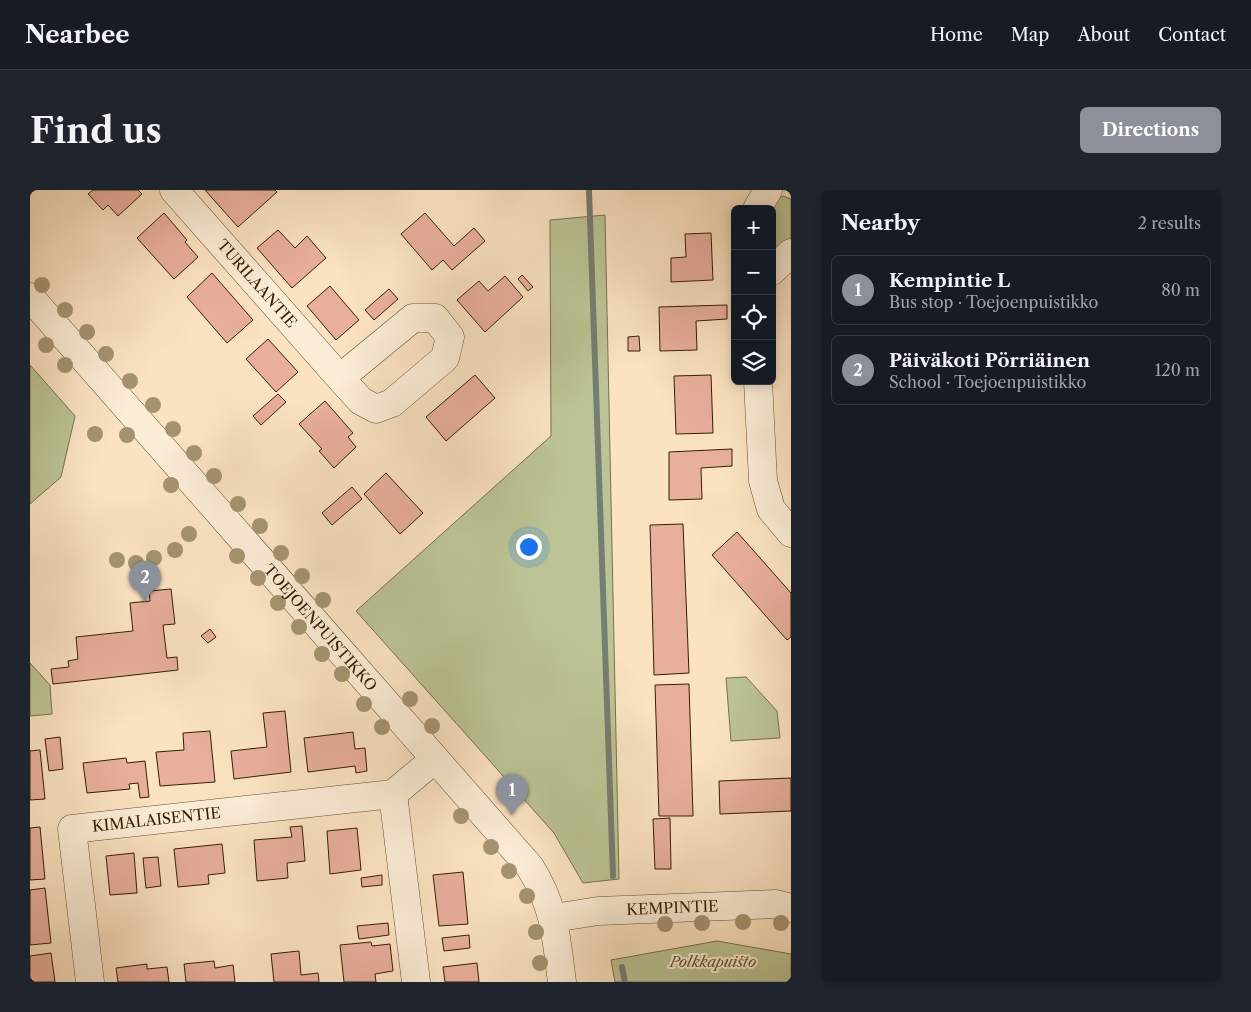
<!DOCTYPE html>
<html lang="en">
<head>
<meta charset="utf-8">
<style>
  body { margin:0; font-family:"Libre Caslon Text",serif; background:#20242c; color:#f1f3f6 }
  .controls { position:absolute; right:15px; top:15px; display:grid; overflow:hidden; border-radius:8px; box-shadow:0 2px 12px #0003 }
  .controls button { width:45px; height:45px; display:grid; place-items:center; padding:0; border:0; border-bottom:1px solid #363941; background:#171b24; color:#f1f3f6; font:25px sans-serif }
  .you { position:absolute; left:498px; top:356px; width:18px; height:18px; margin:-12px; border:4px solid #fff; border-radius:50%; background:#1a73e8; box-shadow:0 0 0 8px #1a73e833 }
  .badge { display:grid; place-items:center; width:32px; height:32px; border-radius:50%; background:#8c9099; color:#fff; font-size:16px; font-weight:700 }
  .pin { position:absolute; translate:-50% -41px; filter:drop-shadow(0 1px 2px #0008) }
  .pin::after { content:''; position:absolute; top:26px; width:18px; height:15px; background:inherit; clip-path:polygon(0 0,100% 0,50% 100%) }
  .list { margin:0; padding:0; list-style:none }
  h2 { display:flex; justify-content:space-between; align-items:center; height:65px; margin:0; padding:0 20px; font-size:21px }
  h2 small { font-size:16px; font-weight:400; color:#9ea1a6 }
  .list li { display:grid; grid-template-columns:32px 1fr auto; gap:15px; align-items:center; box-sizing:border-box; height:70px; margin:0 10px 10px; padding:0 10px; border:1px solid #363941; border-radius:8px }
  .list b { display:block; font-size:19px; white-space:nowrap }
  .list p { margin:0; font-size:16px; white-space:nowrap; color:#9ea1a6 }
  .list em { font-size:16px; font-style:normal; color:#9ea1a6 }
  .icon { flex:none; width:28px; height:28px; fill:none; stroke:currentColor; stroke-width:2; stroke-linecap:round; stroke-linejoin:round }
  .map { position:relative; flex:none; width:761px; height:792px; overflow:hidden; border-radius:8px }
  header { display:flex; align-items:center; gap:30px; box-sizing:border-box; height:70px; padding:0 25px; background:#171b24; border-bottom:1px solid #363941 }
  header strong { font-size:24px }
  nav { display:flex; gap:28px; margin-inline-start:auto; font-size:18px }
  .intro { display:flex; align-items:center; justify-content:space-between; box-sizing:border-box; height:120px; padding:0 30px }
  h1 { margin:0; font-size:35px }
  .button { padding:12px 22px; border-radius:8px; background:#8c9099; color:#fff; font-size:18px; font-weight:700 }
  main { display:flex; gap:30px; padding:0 30px }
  aside { flex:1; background:#171b24; border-radius:8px; box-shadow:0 2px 12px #0003 }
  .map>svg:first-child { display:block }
</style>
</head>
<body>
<header>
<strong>Nearbee</strong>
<nav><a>Home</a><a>Map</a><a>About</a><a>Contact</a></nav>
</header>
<div class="intro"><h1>Find us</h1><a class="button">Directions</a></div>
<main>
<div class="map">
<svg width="761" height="792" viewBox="0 0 761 792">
  <rect width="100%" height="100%" fill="#fbe3c2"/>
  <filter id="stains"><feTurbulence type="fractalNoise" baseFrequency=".004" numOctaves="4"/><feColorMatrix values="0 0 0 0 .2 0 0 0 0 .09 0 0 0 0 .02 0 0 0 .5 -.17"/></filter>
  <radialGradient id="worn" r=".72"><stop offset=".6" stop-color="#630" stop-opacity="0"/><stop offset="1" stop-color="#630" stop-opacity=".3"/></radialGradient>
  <g fill="#bcc495" stroke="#78724a">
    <polygon points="753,6 761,9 761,49 742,67 742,13"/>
    <polygon points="575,25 589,689 553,693 524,643 326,421 521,246 520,30"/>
    <polygon points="0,175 45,226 31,287 0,314"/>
    <polygon points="0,473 20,495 22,524 0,526"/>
    <polygon points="716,487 747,521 750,548 701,551 696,488"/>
    <polygon points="687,751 761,764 761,792 585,792 581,770"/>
  </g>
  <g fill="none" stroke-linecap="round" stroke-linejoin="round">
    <g stroke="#767d71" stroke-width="6">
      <polyline points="559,0 583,686"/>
      <polyline points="592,777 595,792"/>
    </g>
  </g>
  <g fill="#e9af9d" stroke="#351f00">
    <polygon points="63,0 108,0 112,4 88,26 78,15 73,20 58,4"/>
    <polygon points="175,0 245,0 247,2 208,37"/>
    <polygon points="134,23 157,50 155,52 168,67 144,89 107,48"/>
    <polygon points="395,23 424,56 444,38 455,51 422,80 413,70 402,80 371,44"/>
    <polygon points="248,40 265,58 277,46 296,68 262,98 227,58"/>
    <polygon points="681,43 683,90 641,92 641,68 656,67 655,44"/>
    <polygon points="182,83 223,130 197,153 157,107"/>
    <polygon points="492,85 503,97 498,101 488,89"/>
    <polygon points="475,86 493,107 455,142 427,110 449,91 458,101"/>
    <polygon points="300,96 329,130 306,150 277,116"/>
    <polygon points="359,99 368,109 344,130 335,120"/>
    <polygon points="697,115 697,129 666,131 667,160 630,161 629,117"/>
    <polygon points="609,146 610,161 598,161 598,147"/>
    <polygon points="238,149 268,182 246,202 216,169"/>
    <polygon points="445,185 465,208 416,251 396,227"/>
    <polygon points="681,185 683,243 646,244 644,186"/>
    <polygon points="248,204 256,212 231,235 223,226"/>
    <polygon points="295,211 323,243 318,247 326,257 304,278 289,261 292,259 269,234"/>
    <polygon points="702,259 702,276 671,278 672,309 639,310 639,262"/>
    <polygon points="356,283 393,323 370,344 334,304"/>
    <polygon points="322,297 332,309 302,335 292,323"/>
    <polygon points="653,334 659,483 624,485 620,335"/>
    <polygon points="707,342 761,403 761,447 757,450 682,365"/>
    <polygon points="141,399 145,434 133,435 137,468 147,467 148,480 23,494 21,479 39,477 38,471 48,469 46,447 103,441 100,413 120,411 119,401"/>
    <polygon points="180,439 186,447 178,453 171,446"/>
    <polygon points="659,494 663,626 629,626 625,495"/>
    <polygon points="255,521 261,582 204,589 201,561 237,557 233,523"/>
    <polygon points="180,541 185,592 130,596 126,562 154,560 153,543"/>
    <polygon points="323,542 325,559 335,558 337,581 326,583 325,576 278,582 274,548"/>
    <polygon points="30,547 33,579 19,581 15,549"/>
    <polygon points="10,560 15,609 0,610 0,561"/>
    <polygon points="96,568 97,573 115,571 119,607 110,608 108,593 99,594 100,599 57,603 53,573"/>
    <polygon points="761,588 761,621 690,624 689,591"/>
    <polygon points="640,628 641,679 625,679 623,629"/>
    <polygon points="272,636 275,671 257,673 258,688 227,691 224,650 262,647 260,637"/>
    <polygon points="10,637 15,689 0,690 0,638"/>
    <polygon points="327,638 331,680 300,684 297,641"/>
    <polygon points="192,654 195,683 178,685 179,694 148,697 144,659"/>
    <polygon points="104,663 107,703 80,705 76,666"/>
    <polygon points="128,667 131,696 116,698 113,668"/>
    <polygon points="433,682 438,734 409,736 403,685"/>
    <polygon points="352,685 352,695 332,697 331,688"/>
    <polygon points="15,698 21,753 0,755 0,700"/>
    <polygon points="358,733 359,745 329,749 327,736"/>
    <polygon points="439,745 440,758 414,761 412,748"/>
    <polygon points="341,752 342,756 360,754 363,781 345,784 346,792 314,792 310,755"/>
    <polygon points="269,761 271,785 288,783 289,792 244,792 241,764"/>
    <polygon points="21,763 25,792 0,792 0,766"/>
    <polygon points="184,771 185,778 203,775 205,792 156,792 154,774"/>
    <polygon points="447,773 449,792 415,792 413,777"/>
    <polygon points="117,774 117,779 137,777 139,792 88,792 86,778"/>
  </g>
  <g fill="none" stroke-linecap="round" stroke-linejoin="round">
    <defs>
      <g id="minor">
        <path id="s1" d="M144,0l166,188 21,23 15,8 16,-6 53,-45 5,-21 -15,-19h-22l-73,60"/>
        <polyline points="727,19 738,0"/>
        <polyline points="742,81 761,63"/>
        <path id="s2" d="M0,107l500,570c25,40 26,69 32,115"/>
        <polyline points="728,191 733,291 741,319 761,343"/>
        <polyline points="363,604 386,792"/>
        <path id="s3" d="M524,728l44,-7 178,-7 15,4"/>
        <path id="s4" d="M60,792l-18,-153 321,-35 42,-35"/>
      </g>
    </defs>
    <use href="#minor" stroke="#665030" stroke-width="29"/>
    <use href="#minor" stroke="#fcedd7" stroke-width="28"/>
  </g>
  <g fill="#a59370">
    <circle cx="12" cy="95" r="8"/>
    <circle cx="35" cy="120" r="8"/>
    <circle cx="57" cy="142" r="8"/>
    <circle cx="16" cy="155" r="8"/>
    <circle cx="76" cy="164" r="8"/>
    <circle cx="35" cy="175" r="8"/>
    <circle cx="100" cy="191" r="8"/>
    <circle cx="123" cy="215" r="8"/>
    <circle cx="143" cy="239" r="8"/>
    <circle cx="65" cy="244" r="8"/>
    <circle cx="97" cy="245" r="8"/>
    <circle cx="164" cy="263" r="8"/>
    <circle cx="184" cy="286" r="8"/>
    <circle cx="141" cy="295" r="8"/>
    <circle cx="208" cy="314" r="8"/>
    <circle cx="230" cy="336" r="8"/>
    <circle cx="159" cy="344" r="8"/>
    <circle cx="145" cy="360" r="8"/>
    <circle cx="251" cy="363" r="8"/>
    <circle cx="207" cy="366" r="8"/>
    <circle cx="124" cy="368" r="8"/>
    <circle cx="87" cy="370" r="8"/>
    <circle cx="106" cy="373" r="8"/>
    <circle cx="272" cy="386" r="8"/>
    <circle cx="228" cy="388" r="8"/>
    <circle cx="293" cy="410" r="8"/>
    <circle cx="248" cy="413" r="8"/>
    <circle cx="269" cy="437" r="8"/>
    <circle cx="292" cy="464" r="8"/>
    <circle cx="312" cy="484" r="8"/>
    <circle cx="380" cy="509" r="8"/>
    <circle cx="334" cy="514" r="8"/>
    <circle cx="402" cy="536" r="8"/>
    <circle cx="352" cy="537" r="8"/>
    <circle cx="431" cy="626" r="8"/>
    <circle cx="461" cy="657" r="8"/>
    <circle cx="479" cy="681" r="8"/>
    <circle cx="497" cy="706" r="8"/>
    <circle cx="713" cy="732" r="8"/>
    <circle cx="672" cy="733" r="8"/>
    <circle cx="751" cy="733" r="8"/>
    <circle cx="635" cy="734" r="8"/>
    <circle cx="506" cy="742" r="8"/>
    <circle cx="510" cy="773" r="8"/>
  </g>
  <g text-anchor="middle" stroke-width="4" stroke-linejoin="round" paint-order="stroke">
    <g font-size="15" fill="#351f00" stroke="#fcedd7">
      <text dy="5" stroke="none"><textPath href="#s1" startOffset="125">TURILAANTIE</textPath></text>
      <text dy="5" stroke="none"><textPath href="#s2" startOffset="440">TOEJOENPUISTIKKO</textPath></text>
      <text dy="5" stroke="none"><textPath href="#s4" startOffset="239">KIMALAISENTIE</textPath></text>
      <text dy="5" stroke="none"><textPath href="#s3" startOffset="119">KEMPINTIE</textPath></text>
    </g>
    <g font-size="15" font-style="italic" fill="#5e512d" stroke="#fcedd7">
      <text x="683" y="777">Polkkapuisto</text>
    </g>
  </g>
  <rect width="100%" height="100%" filter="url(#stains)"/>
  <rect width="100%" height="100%" fill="url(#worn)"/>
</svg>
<div class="controls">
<button>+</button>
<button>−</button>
<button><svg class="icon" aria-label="locate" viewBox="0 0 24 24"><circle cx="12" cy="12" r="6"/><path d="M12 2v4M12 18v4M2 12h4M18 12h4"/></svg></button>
<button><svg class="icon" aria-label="layers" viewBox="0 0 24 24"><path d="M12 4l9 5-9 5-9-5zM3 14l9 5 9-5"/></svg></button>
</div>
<div class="you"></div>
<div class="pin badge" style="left:482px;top:625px">1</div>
<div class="pin badge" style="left:115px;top:412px">2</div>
</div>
<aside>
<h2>Nearby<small>2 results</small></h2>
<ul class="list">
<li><span class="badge">1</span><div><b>Kempintie L</b><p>Bus stop · Toejoenpuistikko</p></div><em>80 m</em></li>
<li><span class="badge">2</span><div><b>Päiväkoti Pörriäinen</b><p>School · Toejoenpuistikko</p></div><em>120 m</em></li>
</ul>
</aside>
</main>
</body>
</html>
